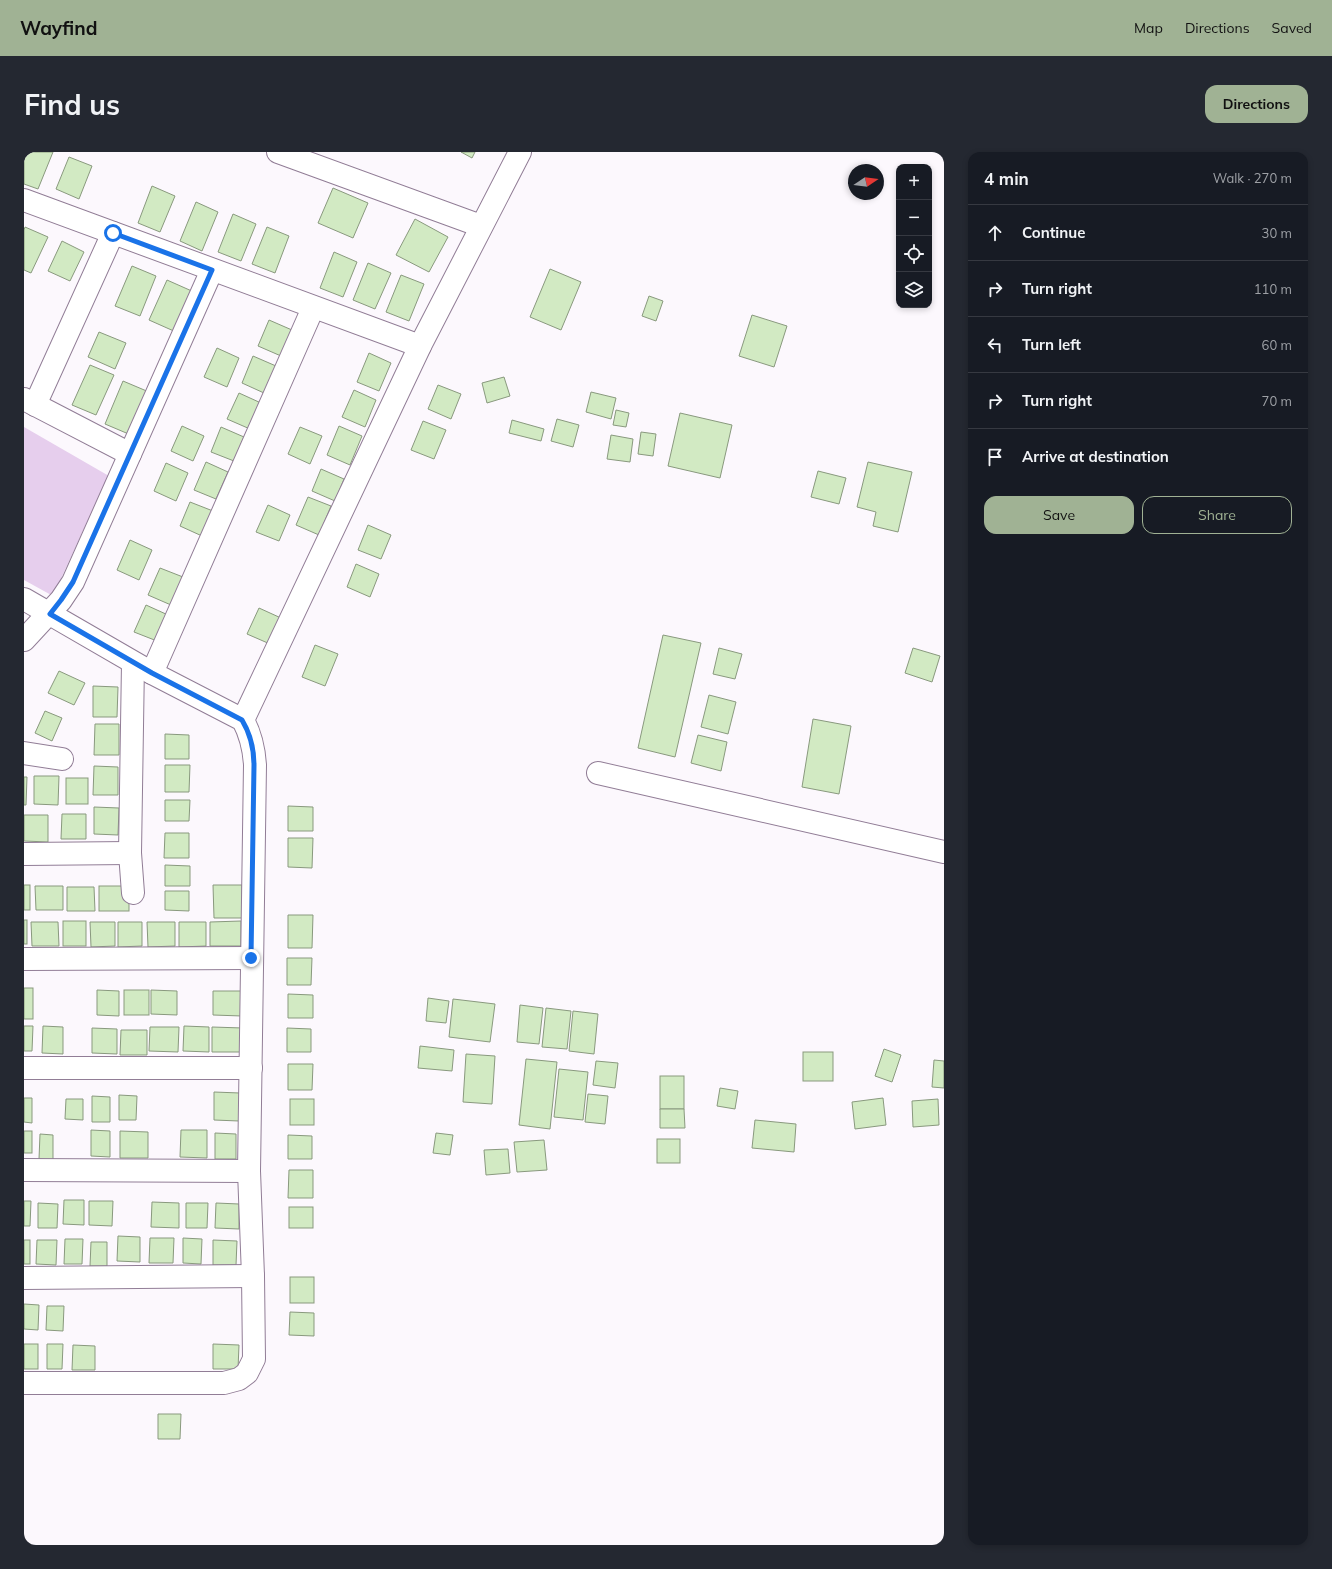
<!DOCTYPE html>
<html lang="en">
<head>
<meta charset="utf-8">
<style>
  body { margin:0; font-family:Mulish,sans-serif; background:#242831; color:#f1f3f6 }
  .controls { position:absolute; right:12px; top:12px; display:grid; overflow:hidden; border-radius:8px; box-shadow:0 2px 6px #0003 }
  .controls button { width:36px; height:36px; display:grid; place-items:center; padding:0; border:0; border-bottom:1px solid #363941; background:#171b24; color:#f1f3f6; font:20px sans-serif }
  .compass { position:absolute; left:824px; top:12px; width:36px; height:36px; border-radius:50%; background:#171b24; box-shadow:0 2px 6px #0003; rotate:77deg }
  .stop { position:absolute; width:12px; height:12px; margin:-9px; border:3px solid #1a73e8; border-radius:50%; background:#fff }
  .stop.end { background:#1a73e8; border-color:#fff; box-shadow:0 1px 4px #0008 }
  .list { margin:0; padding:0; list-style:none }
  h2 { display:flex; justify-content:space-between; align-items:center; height:52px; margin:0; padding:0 16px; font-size:17px }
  h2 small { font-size:13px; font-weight:400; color:#9ea1a6 }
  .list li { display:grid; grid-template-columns:26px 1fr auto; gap:12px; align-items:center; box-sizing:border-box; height:56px; padding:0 16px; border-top:1px solid #363941 }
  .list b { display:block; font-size:15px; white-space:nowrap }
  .list em { font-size:13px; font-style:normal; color:#9ea1a6 }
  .actions { display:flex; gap:8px; padding:12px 16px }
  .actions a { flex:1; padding:9px 0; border:1px solid #a0b294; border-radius:12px; text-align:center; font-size:14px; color:#a0b294 }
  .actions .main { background:#a0b294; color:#111 }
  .icon { flex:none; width:22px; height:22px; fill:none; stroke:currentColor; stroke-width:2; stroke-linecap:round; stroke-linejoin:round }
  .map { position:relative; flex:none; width:920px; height:1393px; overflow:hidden; border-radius:12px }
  header { display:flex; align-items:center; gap:24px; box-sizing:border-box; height:56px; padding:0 20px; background:#a0b294; color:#111 }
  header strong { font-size:19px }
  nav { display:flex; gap:22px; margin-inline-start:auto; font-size:14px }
  .intro { display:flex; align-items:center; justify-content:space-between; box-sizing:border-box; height:96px; padding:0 24px }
  h1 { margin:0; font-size:28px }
  .button { padding:10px 18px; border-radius:12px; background:#a0b294; color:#111; font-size:14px; font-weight:700 }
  main { display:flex; gap:24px; padding:0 24px }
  aside { flex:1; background:#171b24; border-radius:12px; box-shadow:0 2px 6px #0003 }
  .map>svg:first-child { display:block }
</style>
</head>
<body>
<header>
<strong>Wayfind</strong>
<nav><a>Map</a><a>Directions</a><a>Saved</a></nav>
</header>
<div class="intro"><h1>Find us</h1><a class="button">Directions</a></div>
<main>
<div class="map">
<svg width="920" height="1393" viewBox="0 0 920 1393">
  <rect width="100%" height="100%" fill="#fcf8fd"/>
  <polygon fill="#e6ceed" points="0,275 85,324 84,337 63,370 29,444 0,428"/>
  <g fill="#d2eac3" stroke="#89997e">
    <polygon points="2,0 29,0 14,37 0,32 0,6"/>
    <polygon points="437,0 451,0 448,6"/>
    <polygon points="45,5 68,14 55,47 32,37"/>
    <polygon points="128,34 151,44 136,80 114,71"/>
    <polygon points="309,36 344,51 329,86 294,71"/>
    <polygon points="172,50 194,60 178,99 156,89"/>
    <polygon points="209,62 232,72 217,109 194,100"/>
    <polygon points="391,67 424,85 405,120 372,103"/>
    <polygon points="1,75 24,85 7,121 0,118 0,78"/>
    <polygon points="243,75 265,84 251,121 228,112"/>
    <polygon points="38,89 60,100 46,129 24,119"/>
    <polygon points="310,100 333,110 319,145 296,136"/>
    <polygon points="344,111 367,121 351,157 329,148"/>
    <polygon points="108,114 132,124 116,164 91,154"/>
    <polygon points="526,117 557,130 537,178 506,165"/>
    <polygon points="377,123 400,132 385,169 362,160"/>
    <polygon points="143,128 170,140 152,180 125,168"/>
    <polygon points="625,144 639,149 632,169 618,164"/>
    <polygon points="728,163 763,174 750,215 715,204"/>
    <polygon points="245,168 268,178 257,204 234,194"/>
    <polygon points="75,180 102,191 91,217 64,205"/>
    <polygon points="193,196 215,206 203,235 180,225"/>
    <polygon points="345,201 367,211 355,239 333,230"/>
    <polygon points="229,204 252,214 240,241 218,231"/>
    <polygon points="66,213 90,223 72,263 48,253"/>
    <polygon points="480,225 486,244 463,251 458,231"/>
    <polygon points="99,229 125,240 107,283 81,272"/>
    <polygon points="414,233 437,242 427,267 404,257"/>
    <polygon points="330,238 352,248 341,275 318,265"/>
    <polygon points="567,240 592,246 587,267 562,260"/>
    <polygon points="215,241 237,251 226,277 203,267"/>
    <polygon points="592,258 605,261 602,275 589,273"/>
    <polygon points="656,261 708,273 696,326 644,314"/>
    <polygon points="533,267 555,273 549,295 527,289"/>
    <polygon points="488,268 520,277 517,289 485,281"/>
    <polygon points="399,269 422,278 410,307 387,298"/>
    <polygon points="158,274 180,284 169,309 147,299"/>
    <polygon points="315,274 338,284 326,313 303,303"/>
    <polygon points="197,275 220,285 210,309 187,300"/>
    <polygon points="276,275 298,284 286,312 264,302"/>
    <polygon points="617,280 632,282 629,304 614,302"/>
    <polygon points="587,283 609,287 606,310 583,307"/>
    <polygon points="182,310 204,320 192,347 170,338"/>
    <polygon points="844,310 888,320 874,380 849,374 852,360 833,355"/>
    <polygon points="142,311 164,321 152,349 130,339"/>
    <polygon points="297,317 320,327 311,349 288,339"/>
    <polygon points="794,319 822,326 815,352 787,345"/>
    <polygon points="284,345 307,354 295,383 272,373"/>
    <polygon points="166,350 189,359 178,384 156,374"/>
    <polygon points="244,353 266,363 255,389 232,380"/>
    <polygon points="344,373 367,383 357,407 334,398"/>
    <polygon points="106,388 128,398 115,428 93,418"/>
    <polygon points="332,412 355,422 346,445 323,435"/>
    <polygon points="136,416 159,425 147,453 124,443"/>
    <polygon points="122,453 144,463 133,489 110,480"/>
    <polygon points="235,456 257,466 246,492 223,482"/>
    <polygon points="639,483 677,491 651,605 614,596"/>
    <polygon points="291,493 314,502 301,534 278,525"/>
    <polygon points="695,496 718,502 711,527 689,522"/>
    <polygon points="889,496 916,504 908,530 881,521"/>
    <polygon points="35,519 61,531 50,553 24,541"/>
    <polygon points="69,534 94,535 93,565 69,565"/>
    <polygon points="685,543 712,550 704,582 677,575"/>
    <polygon points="21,559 38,566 28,589 11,581"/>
    <polygon points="789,567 827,574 815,642 778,635"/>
    <polygon points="71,572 95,572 95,603 70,603"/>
    <polygon points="141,582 165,583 165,607 141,607"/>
    <polygon points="674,583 703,590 697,619 667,611"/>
    <polygon points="141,613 166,613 165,640 141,640"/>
    <polygon points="70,614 94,615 94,643 69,643"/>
    <polygon points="10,624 35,624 34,653 10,652"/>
    <polygon points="0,625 3,625 2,653 0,653"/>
    <rect x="42" y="626" width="22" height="26"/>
    <polygon points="141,648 166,648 165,669 141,669"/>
    <polygon points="264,654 289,655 289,679 264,679"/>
    <polygon points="70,655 95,656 94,683 70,682"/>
    <polygon points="38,662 62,662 62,687 37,687"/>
    <polygon points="0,663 24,663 24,690 0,689"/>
    <polygon points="141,681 165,681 165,706 140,706"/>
    <polygon points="264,686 289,686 288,716 264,715"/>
    <polygon points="141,713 166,714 166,734 141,734"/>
    <rect x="0" y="733" width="6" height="25"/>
    <polygon points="189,733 218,733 218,766 190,766"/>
    <polygon points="11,734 39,734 39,758 12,758"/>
    <rect x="75" y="734" width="30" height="25"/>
    <polygon points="43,735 70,735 71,759 43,759"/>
    <polygon points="141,739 165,739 165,759 141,758"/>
    <polygon points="264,763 289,763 288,796 264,796"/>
    <rect x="0" y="768" width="3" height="24"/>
    <rect x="39" y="769" width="23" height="25"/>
    <polygon points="217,769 217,794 186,794 186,770"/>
    <polygon points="7,770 34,770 35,794 8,794"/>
    <polygon points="66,770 91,770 91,794 67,795"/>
    <polygon points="94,770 118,770 118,794 94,795"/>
    <polygon points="123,770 151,770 151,794 124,795"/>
    <polygon points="155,770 182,770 182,794 155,795"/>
    <polygon points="263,806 288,806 287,833 263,833"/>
    <rect x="0" y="836" width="9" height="31"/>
    <polygon points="73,838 95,839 95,864 73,863"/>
    <rect x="100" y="838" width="25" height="25"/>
    <polygon points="127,838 153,839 153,863 127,862"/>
    <polygon points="189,839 219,839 218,864 189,863"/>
    <polygon points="264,842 289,843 289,866 264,866"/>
    <polygon points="404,846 425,849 422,871 402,869"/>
    <polygon points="429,847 471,852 466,890 425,885"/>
    <polygon points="496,853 519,856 515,892 493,890"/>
    <polygon points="522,856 547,859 543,897 518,895"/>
    <polygon points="549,859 574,862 570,902 545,899"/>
    <polygon points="0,874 9,874 8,899 0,899"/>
    <polygon points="19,874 39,875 39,902 18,901"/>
    <polygon points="160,874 185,875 185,900 159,899"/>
    <polygon points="126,875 155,875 154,900 125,899"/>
    <polygon points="188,875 219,876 218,900 188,900"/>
    <polygon points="68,876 93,877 93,902 68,901"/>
    <polygon points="263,876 287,877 287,900 263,900"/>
    <polygon points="97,878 123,878 123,903 96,903"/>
    <polygon points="396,894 430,898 428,919 394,916"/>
    <polygon points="860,897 877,903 868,930 851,924"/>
    <rect x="779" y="900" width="30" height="29"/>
    <polygon points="442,902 471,904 468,952 439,950"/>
    <polygon points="502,907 533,910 526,977 495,973"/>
    <polygon points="910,908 920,909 920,936 908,935"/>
    <polygon points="572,909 594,911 591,936 569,933"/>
    <polygon points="264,912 289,912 288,938 264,938"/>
    <polygon points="535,917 564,920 559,968 530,965"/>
    <rect x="636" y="924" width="24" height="33"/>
    <polygon points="696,936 714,939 711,957 693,954"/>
    <polygon points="190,940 216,941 215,969 190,968"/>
    <polygon points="564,942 584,944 581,972 561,970"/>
    <polygon points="95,943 113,944 112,968 95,968"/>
    <polygon points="68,944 86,945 86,970 68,970"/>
    <polygon points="0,946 8,946 8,971 0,970"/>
    <polygon points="859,946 862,973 831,977 828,950"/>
    <polygon points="42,947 59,947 59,968 41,967"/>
    <rect x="266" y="947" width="24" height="26"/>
    <polygon points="914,947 915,973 889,975 888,949"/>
    <polygon points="636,957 660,957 661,976 636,976"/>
    <polygon points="731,968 772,972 770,1000 728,996"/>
    <polygon points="67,978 86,979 86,1005 67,1004"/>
    <polygon points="157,978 183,978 183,1006 156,1005"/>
    <rect x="0" y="979" width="8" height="22"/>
    <polygon points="96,979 124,980 124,1006 96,1006"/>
    <polygon points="191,981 212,982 212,1007 191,1007"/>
    <polygon points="412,981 429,983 426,1003 409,1001"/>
    <polygon points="16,982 29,983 29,1008 15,1007"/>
    <polygon points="264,983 288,984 288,1007 264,1007"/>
    <rect x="633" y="987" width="23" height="24"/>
    <polygon points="520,988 523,1018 493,1020 490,990"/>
    <polygon points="484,997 486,1021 462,1023 460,998"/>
    <polygon points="265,1018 289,1018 289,1046 264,1046"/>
    <polygon points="40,1048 60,1048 60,1073 39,1072"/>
    <polygon points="0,1049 7,1049 6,1074 0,1074"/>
    <polygon points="65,1049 89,1049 88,1074 65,1073"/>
    <polygon points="128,1050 155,1051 155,1076 127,1075"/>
    <polygon points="14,1051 34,1052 33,1076 14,1076"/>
    <polygon points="162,1051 184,1051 183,1076 162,1076"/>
    <polygon points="192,1051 215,1052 215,1077 191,1076"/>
    <rect x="265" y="1055" width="24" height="21"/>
    <polygon points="94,1084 116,1085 116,1110 93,1109"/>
    <polygon points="126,1086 150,1086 149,1111 125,1111"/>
    <polygon points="159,1086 178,1087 177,1112 159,1111"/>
    <polygon points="41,1087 59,1087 58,1112 40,1112"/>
    <rect x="0" y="1088" width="6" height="24"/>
    <polygon points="13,1088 33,1088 32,1113 12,1112"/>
    <polygon points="189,1088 213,1089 212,1113 189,1113"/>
    <polygon points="67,1090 83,1090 83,1114 66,1114"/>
    <rect x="266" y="1125" width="24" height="26"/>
    <polygon points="0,1152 15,1153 14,1178 0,1177"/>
    <polygon points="23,1154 40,1154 39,1179 22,1178"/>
    <polygon points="266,1160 290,1161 290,1184 265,1183"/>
    <rect x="0" y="1192" width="14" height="25"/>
    <polygon points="23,1192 39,1192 38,1217 23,1217"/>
    <polygon points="189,1192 215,1193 214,1217 189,1217"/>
    <polygon points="49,1193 71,1194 71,1218 48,1218"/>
    <polygon points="134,1262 157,1262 156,1287 134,1287"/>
  </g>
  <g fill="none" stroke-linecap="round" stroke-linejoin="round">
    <defs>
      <g id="minor">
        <polyline points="254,0 457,74"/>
        <polyline points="0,48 396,194"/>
        <polyline points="0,247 106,302"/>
        <polyline points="11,253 89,81"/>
        <path d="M0,447l128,74 91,47c8,15 11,28 12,45l-6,406 4,105 1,83 -7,14 -8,6 -15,4h-200"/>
        <polyline points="0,488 37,448 49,430 188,118"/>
        <polyline points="128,521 289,156"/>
        <polyline points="219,568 396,194 496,0"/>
        <polyline points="0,601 38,607"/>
        <polyline points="574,621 920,700"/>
        <polyline points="0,702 106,701"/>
        <polyline points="109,741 106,701 109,511"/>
        <polyline points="0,807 227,806"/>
        <polyline points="0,916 227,916"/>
        <polyline points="0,1018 225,1019"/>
        <polyline points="0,1126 229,1124"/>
      </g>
    </defs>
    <use href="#minor" stroke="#917d96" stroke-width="24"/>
    <use href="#minor" stroke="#fff" stroke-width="22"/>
  </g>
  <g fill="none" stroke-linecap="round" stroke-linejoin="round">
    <path stroke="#1a73e8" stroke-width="5" d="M89,81l99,37 -139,312 -12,18 -11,14 102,59 90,47c9,15 12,28 12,45l-3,193"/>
  </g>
</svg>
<div class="controls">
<button>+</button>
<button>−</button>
<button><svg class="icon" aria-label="locate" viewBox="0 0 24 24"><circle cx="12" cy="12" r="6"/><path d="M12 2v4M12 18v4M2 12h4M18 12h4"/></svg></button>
<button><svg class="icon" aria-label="layers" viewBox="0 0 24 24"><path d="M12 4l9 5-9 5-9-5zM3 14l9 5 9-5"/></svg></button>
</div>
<svg class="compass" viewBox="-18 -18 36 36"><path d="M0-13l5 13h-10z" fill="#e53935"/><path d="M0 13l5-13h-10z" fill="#9ea1a6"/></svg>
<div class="stop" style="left:89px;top:81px"></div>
<div class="stop end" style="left:227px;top:806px"></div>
</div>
<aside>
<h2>4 min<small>Walk · 270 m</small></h2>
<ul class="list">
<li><svg class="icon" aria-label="ahead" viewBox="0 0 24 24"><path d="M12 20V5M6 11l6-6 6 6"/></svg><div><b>Continue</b></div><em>30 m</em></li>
<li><svg class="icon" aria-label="right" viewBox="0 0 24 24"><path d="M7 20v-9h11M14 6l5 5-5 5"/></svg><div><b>Turn right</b></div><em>110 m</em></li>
<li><svg class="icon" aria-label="left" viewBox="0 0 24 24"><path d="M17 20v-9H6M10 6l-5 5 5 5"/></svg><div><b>Turn left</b></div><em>60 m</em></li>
<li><svg class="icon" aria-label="right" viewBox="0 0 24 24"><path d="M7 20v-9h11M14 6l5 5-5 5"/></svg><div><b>Turn right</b></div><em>70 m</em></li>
<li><svg class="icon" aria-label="arrive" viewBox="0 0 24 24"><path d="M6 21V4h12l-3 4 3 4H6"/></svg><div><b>Arrive at destination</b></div></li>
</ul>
<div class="actions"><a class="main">Save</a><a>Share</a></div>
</aside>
</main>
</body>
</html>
